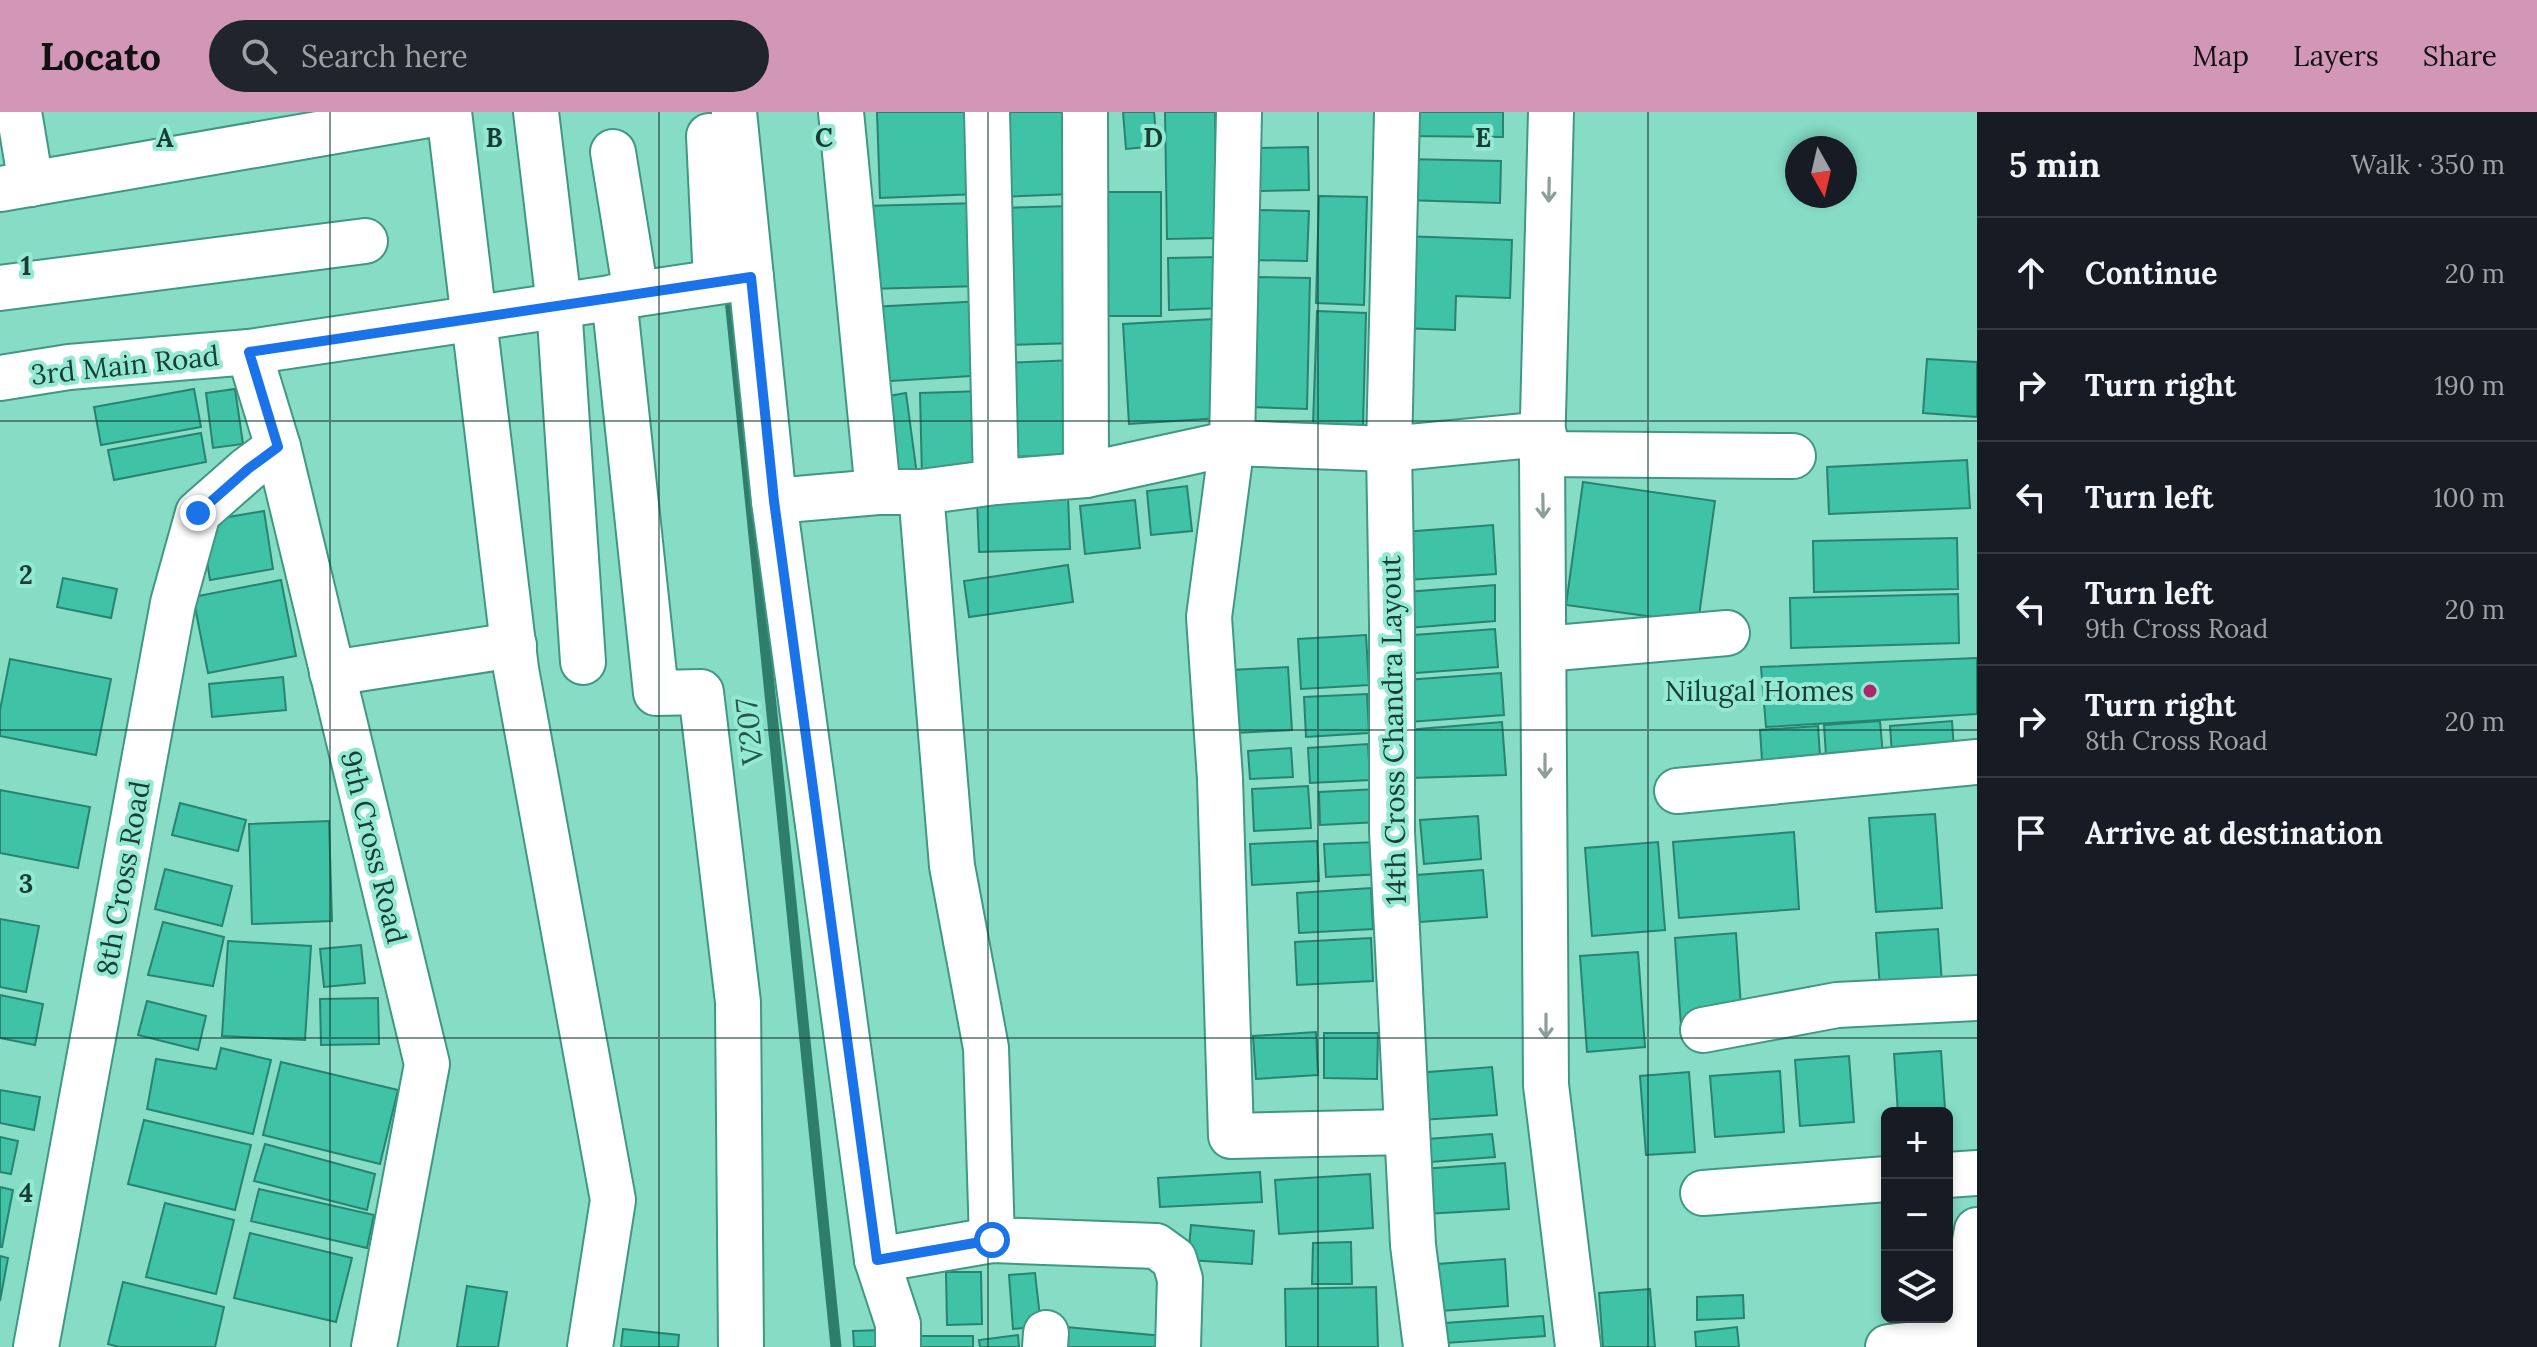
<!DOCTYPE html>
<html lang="en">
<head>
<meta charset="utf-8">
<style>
  body { margin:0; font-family:Lora,serif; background:#20242c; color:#f1f3f6 }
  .controls { position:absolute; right:24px; bottom:24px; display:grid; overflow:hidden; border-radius:12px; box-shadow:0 4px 12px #0003 }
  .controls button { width:72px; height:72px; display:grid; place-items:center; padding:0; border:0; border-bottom:2px solid #363941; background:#171b24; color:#f1f3f6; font:40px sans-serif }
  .compass { position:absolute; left:1785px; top:24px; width:72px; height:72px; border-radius:50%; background:#171b24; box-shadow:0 4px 12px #0003; rotate:172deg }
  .stop { position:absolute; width:24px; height:24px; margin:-18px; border:6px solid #1a73e8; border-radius:50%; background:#fff }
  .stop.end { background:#1a73e8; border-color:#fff; box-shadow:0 2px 8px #0008 }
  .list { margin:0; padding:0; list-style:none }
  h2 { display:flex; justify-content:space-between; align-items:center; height:104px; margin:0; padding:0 32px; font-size:34px }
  h2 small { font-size:26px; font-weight:400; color:#9ea1a6 }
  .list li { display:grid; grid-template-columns:52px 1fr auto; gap:24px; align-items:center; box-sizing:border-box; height:112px; padding:0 32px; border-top:2px solid #363941 }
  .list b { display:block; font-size:30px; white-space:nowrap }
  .list p { margin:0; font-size:26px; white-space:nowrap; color:#9ea1a6 }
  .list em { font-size:26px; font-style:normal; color:#9ea1a6 }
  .icon { flex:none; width:44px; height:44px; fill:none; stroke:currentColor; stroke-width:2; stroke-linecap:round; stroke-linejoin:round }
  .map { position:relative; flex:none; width:1977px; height:1235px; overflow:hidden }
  header { display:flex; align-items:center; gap:48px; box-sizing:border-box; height:112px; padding:0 40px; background:#d296b7; color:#111 }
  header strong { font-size:38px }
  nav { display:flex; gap:44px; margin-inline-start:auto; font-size:28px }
  .search { width:560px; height:72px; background:#20242c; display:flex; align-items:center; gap:20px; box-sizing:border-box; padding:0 28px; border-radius:44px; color:#9ea1a6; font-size:30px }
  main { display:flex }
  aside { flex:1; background:#171b24 }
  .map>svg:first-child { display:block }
</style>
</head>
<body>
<header>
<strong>Locato</strong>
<div class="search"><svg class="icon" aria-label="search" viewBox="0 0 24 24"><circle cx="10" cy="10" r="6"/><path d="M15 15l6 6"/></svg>Search here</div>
<nav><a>Map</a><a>Layers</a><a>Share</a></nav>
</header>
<main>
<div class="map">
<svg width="1977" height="1235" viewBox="0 0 1977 1235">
  <rect width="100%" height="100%" fill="#86dcc5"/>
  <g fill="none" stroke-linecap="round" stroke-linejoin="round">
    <polyline stroke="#2f7e6c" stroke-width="11" points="729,177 836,1235"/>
  </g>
  <g fill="#3fc2a6" stroke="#28836f" stroke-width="2">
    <polygon points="877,0 974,0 978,82 880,86"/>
    <polygon points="997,0 1069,0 1072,82 1001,85"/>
    <polygon points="1123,0 1154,0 1157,34 1126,37"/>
    <polygon points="1165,0 1215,0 1217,126 1167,127"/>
    <polygon points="1406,0 1503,0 1503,25 1406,24"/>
    <polygon points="1308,35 1309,78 1260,79 1259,36"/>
    <polygon points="1405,47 1501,49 1500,91 1404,88"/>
    <rect x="1107" y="80" width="54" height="124"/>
    <polygon points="1319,84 1367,85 1364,193 1316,191"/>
    <polygon points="981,91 982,174 866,177 863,94"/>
    <polygon points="1071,94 1075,231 1007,233 1003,96"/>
    <polygon points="1251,98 1309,99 1307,149 1250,148"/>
    <polygon points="1402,124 1512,128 1510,186 1456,184 1455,218 1399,216"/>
    <polygon points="1221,145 1223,196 1169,198 1168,146"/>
    <polygon points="1254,165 1310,166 1307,297 1250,295"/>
    <polygon points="983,189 987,263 875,270 871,195"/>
    <polygon points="1317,199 1366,201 1363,314 1313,312"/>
    <polygon points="1214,207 1220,306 1129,312 1123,212"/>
    <polygon points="1927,247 1977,250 1977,305 1923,301"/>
    <polygon points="1074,248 1078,343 1005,345 1001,251"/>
    <polygon points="194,277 201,315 101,333 94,295"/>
    <polygon points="235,277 243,332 213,336 206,281"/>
    <polygon points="985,279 986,363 922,365 920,281"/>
    <polygon points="906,281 917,363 888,366 877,286"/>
    <polygon points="201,321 206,350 114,368 108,338"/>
    <polygon points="1967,348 1970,396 1829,402 1827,355"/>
    <polygon points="1583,370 1715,389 1698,511 1566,493"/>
    <polygon points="1187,374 1192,419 1151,423 1147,379"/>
    <polygon points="1068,383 1070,437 979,440 977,387"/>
    <polygon points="1135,388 1140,436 1085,442 1080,394"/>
    <polygon points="264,399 273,457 210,468 203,425 211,408"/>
    <polygon points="1493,413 1496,462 1408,468 1404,420"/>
    <polygon points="1957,426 1958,477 1814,480 1813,429"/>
    <polygon points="1068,453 1073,490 969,505 964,469"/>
    <polygon points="63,466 117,477 111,506 57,495"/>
    <polygon points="281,468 296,544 208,561 193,485"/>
    <polygon points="1495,473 1495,509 1408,516 1406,480"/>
    <polygon points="1958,482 1959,531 1791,536 1790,486"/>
    <polygon points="1495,517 1498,555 1402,562 1400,524"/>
    <polygon points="1366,523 1369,573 1301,577 1298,527"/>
    <polygon points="1977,546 1977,602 1766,615 1761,555"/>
    <polygon points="10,547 111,567 96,643 0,624 0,598"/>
    <polygon points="1288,555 1292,618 1236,621 1232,558"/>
    <polygon points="1501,561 1504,603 1409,610 1406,568"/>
    <polygon points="283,565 286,598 212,605 209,572"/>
    <polygon points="1367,582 1369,621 1306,625 1304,585"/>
    <polygon points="1880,609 1884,655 1827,659 1824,613"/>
    <polygon points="1952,609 1955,651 1893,655 1890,614"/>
    <polygon points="1502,610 1506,663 1410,666 1407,618"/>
    <polygon points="1818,614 1821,659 1763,663 1760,618"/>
    <polygon points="1368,632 1370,668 1310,671 1308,636"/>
    <polygon points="1291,636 1293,665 1250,667 1248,639"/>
    <polygon points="1308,674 1311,716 1254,719 1252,677"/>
    <polygon points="1378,677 1379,710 1320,713 1319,680"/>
    <polygon points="0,678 90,695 78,756 0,741"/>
    <polygon points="180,691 246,708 238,739 172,723"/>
    <polygon points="1935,702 1942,796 1876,800 1869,706"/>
    <polygon points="1478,704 1481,747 1424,752 1420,708"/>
    <polygon points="329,709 332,809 252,812 249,712"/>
    <polygon points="1794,720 1799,797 1679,806 1673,730"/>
    <polygon points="1317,729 1319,769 1252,773 1250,732"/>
    <polygon points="1381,730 1383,762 1326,765 1324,732"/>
    <polygon points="1658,730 1665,818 1592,824 1585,736"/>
    <polygon points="165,757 232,774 222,814 155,797"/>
    <polygon points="1483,758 1487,805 1420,810 1416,763"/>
    <polygon points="1371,776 1373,817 1299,821 1297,781"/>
    <polygon points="0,807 39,814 26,880 0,875"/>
    <polygon points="163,810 224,825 213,874 148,863"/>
    <polygon points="1938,817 1943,885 1881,890 1876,821"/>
    <polygon points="1736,821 1742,910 1681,915 1675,826"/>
    <polygon points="1371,826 1373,869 1297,873 1295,830"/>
    <polygon points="228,829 311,834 305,928 222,924"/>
    <polygon points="361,833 365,871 324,875 320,837"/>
    <polygon points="1638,840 1645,935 1587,940 1580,844"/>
    <polygon points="0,883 43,892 35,933 0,926"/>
    <polygon points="378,886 379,932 321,933 320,887"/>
    <polygon points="147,889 206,904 198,938 138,923"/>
    <polygon points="1316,920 1318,963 1256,967 1253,924"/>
    <polygon points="1324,921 1378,921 1377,967 1324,966"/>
    <polygon points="221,936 271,948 253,1022 147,997 156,947 216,957"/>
    <polygon points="1941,939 1945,997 1898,1001 1894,942"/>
    <polygon points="1849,944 1854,1010 1800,1014 1795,948"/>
    <polygon points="281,950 398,978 380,1052 263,1023"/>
    <polygon points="1492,955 1497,1003 1421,1008 1416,961"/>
    <polygon points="1780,959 1784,1020 1715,1025 1710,964"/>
    <polygon points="1689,960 1695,1040 1646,1043 1640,964"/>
    <polygon points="0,978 40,985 34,1018 0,1011"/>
    <polygon points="144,1008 251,1033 235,1098 128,1072"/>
    <polygon points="1492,1022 1495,1045 1417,1051 1415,1028"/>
    <polygon points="0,1025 18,1029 11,1062 0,1060"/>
    <polygon points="265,1032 375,1062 367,1098 254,1069"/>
    <polygon points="1505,1051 1509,1097 1426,1102 1422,1057"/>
    <polygon points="1260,1060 1262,1090 1160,1095 1158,1066"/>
    <polygon points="1370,1062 1373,1116 1279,1122 1275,1068"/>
    <polygon points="0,1075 13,1078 2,1135 0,1135"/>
    <polygon points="259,1077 374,1103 367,1136 251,1109"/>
    <polygon points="165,1091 234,1108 216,1182 146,1165"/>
    <polygon points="1191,1113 1254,1119 1252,1152 1188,1148"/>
    <polygon points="250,1121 352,1146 336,1210 234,1186"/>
    <polygon points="1351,1130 1352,1172 1312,1172 1313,1131"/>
    <polygon points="0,1144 8,1146 0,1189"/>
    <polygon points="1505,1147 1508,1194 1427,1200 1423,1153"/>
    <polygon points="946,1160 981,1160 982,1212 947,1213"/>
    <polygon points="1035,1161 1041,1214 1013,1217 1009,1163"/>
    <polygon points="123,1170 224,1195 215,1235 119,1235 108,1232"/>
    <polygon points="467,1174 507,1180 498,1235 457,1235"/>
    <polygon points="1376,1175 1378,1235 1286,1235 1285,1177"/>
    <polygon points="1650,1177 1655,1235 1603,1235 1599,1181"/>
    <polygon points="1743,1183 1744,1206 1697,1208 1697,1185"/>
    <polygon points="1543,1204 1545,1224 1446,1231 1445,1211"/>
    <polygon points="1066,1215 1163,1224 1162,1235 1065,1235"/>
    <polygon points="1737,1215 1739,1235 1696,1235 1695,1220"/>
    <polygon points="623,1217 679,1223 678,1235 621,1235"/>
    <polygon points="881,1218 882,1235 854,1235 853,1219"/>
    <polygon points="1018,1223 1019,1235 980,1235 979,1228"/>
    <rect x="918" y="1224" width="55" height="11"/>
  </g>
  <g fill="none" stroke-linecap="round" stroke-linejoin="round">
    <defs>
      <g id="minor">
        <polyline points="19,0 31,72"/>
        <polyline points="449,0 516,557 613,1088 590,1235"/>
        <polyline points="536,0 559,193 583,550"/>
        <polyline points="734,0 774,389 877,1148 898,1212 898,1235"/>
        <polyline points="841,0 878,380"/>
        <polyline points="987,0 996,370"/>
        <polyline points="1085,0 1086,363"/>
        <polyline points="1239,0 1232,331 1209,505 1220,667 1231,1024 1406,1020"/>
        <polyline points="1551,0 1542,342 1546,973 1578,1235"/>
        <polyline points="709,24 716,169"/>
        <polyline points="613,40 636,182"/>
        <polyline points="0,77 445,0"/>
        <polyline points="0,176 365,129"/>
        <polyline points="614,185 656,581 701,580 738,890 741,1235"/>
        <polyline points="249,240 278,335 427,952 374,1235"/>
        <polyline points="0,266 69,255 249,240 751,165"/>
        <polyline points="1542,342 1793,344"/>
        <polyline points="921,380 952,754 986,936 992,1128"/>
        <polyline points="774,389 878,380 921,380 996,370 1086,363 1232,331 1389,337 1544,322"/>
        <polyline points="1544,537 1727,521"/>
        <polyline points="332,561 514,533"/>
        <polyline points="1677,679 1977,650"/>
        <polyline points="1703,918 1837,893 1977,886"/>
        <polyline points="1947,1063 1977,1061"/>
        <polyline points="1703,1081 1887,1067"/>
        <polyline points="877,1148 992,1128 1156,1134 1174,1147 1180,1167 1178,1235"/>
        <polyline points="36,1235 173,491 198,401 248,357 278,335"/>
        <polyline points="1045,1235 1046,1221"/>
        <polyline points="1888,1235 1977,1225"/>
        <polyline points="1956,1235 1977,1118"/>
      </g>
      <polyline id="major" points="1397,0 1389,337 1392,510 1392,720 1413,1133 1426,1235"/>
    </defs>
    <use href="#minor" stroke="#409883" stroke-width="48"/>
    <use href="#major" stroke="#409883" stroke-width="48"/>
    <use href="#minor" stroke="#fff" stroke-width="44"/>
    <use href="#major" stroke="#fff" stroke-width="44"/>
  </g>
  <defs><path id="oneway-shaft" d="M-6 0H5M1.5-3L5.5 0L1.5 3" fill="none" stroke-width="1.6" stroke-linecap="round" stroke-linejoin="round" transform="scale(2)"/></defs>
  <g stroke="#8c9e9a">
    <use href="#oneway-shaft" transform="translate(1549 78) rotate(91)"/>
    <use href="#oneway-shaft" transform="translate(1543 394) rotate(89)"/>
    <use href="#oneway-shaft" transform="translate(1545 654) rotate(90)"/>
    <use href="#oneway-shaft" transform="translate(1546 914) rotate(90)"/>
  </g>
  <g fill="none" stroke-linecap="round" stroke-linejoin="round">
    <polyline stroke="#1a73e8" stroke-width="10" points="198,401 248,357 278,335 249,240 751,165 774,389 877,1148 992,1128"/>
  </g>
  <path fill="none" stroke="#183d34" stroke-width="2" stroke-opacity="0.55" d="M330,0v1235M659,0v1235M988,0v1235M1318,0v1235M1648,0v1235M0,309h1977M0,618h1977M0,926h1977"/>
  <circle fill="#ad256a" stroke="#93e9d2" stroke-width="3" cx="1870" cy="579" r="8"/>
  <g text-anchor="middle" stroke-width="8" stroke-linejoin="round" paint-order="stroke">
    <g font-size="28" fill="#183d34" stroke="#93e9d2">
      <text transform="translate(125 253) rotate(-6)" y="10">3rd Main Road</text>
      <text transform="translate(1393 618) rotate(-91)" y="10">14th Cross Chandra Layout</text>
      <text transform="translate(374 735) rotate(76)" y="10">9th Cross Road</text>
      <text transform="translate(123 766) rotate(-80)" y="10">8th Cross Road</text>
    </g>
    <g font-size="28" fill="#183d34" stroke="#93e9d2" text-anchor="end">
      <text x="1854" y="589">Nilugal Homes</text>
    </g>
    <g font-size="30" font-style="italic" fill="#23584b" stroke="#93e9d2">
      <text transform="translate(750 620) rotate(-96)" y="10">V207</text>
    </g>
  </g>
  <g font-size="26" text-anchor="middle" font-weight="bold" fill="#183d34" stroke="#93e9d2" stroke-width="8" stroke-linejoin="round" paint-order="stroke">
    <text x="165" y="35">A</text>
    <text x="494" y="35">B</text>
    <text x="824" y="35">C</text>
    <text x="1153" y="35">D</text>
    <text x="1483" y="35">E</text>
    <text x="26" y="163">1</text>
    <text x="26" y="472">2</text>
    <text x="26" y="781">3</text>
    <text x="26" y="1090">4</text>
  </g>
</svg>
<div class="controls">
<button>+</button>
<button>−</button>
<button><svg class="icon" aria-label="layers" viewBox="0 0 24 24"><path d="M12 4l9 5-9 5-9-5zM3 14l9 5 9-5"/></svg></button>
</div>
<svg class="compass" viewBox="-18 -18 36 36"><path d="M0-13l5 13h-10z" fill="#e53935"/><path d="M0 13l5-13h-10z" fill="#9ea1a6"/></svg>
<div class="stop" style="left:992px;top:1128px"></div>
<div class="stop end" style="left:198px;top:401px"></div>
</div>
<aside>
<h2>5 min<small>Walk · 350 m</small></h2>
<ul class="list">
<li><svg class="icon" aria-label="ahead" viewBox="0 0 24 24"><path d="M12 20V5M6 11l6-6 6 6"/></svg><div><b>Continue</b></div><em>20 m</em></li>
<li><svg class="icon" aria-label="right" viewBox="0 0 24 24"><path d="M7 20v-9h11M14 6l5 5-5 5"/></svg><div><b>Turn right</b></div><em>190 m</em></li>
<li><svg class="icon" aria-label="left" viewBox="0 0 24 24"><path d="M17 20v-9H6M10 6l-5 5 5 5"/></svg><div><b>Turn left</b></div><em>100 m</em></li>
<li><svg class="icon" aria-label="left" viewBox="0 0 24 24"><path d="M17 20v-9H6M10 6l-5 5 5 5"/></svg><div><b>Turn left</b><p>9th Cross Road</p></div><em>20 m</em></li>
<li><svg class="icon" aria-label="right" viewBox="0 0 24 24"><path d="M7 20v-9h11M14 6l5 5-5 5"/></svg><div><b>Turn right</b><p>8th Cross Road</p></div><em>20 m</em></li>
<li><svg class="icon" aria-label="arrive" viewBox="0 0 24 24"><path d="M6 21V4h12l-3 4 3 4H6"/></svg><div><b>Arrive at destination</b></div></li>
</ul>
</aside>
</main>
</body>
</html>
